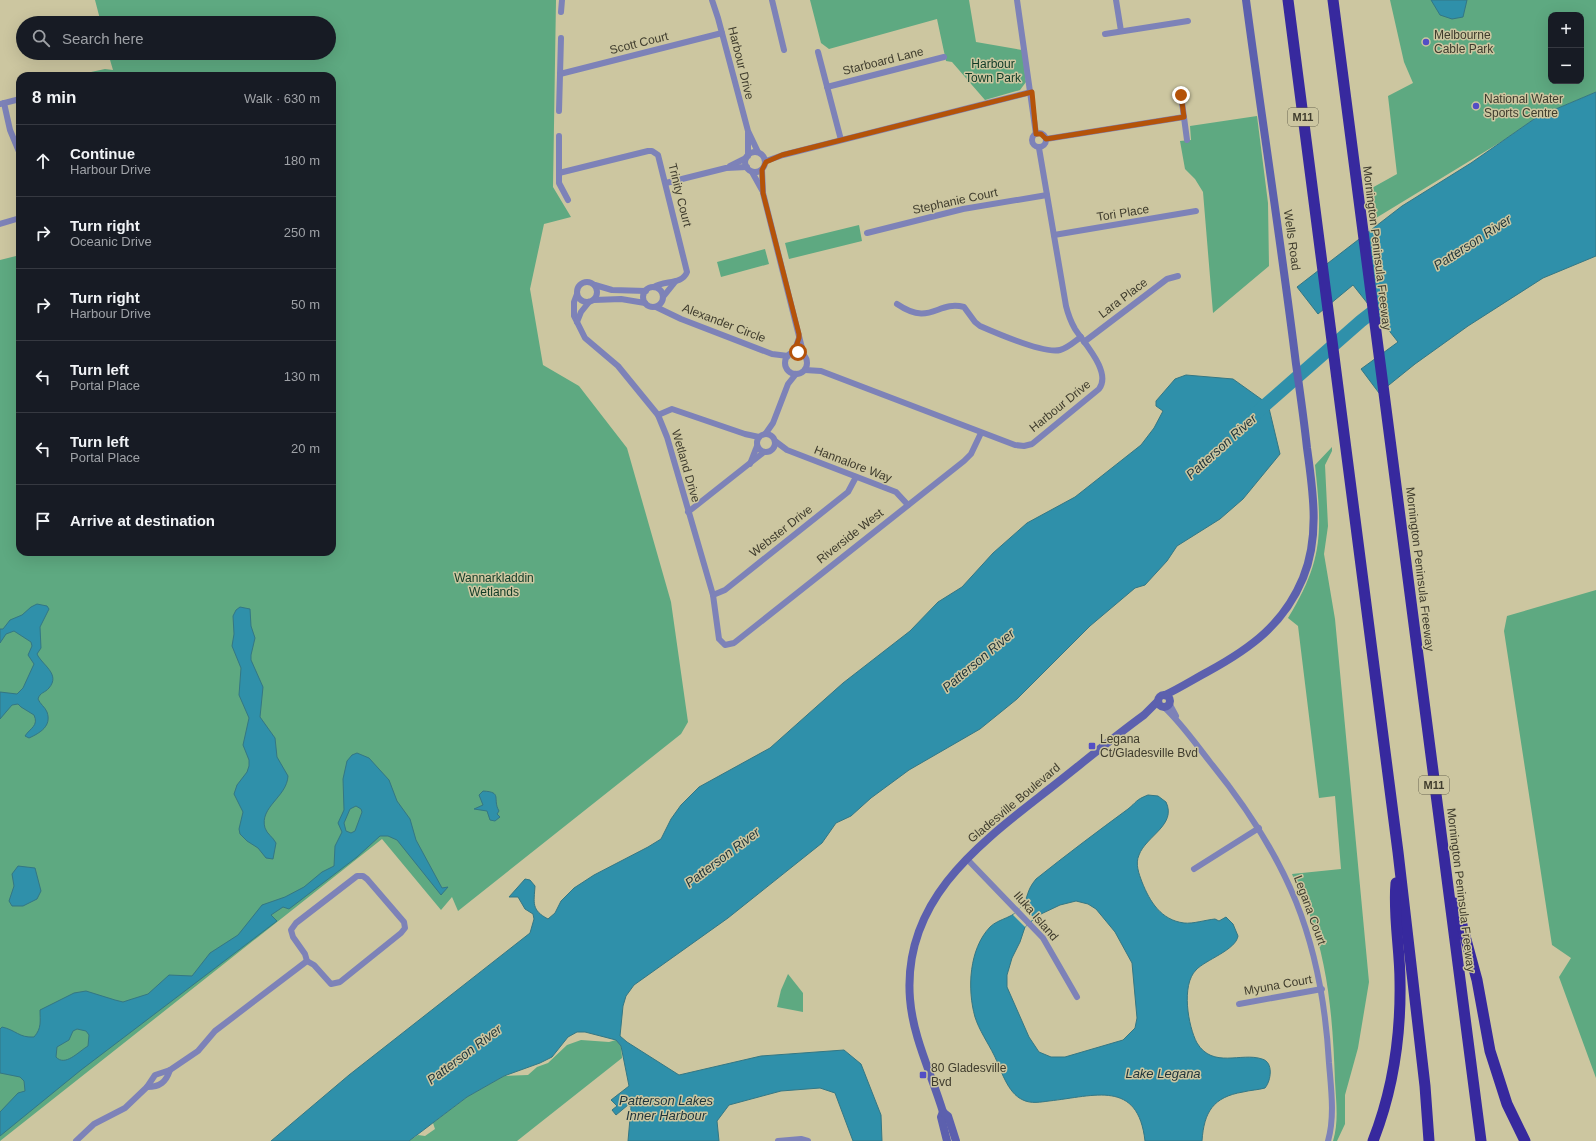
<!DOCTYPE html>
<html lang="en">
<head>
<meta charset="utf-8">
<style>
  body { margin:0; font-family:Helvetica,sans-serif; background:#242831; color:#f1f3f6 }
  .controls { position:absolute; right:12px; top:12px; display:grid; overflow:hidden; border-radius:8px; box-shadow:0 4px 16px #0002 }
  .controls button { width:36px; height:36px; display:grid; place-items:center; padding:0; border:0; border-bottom:1px solid #363941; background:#171b24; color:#f1f3f6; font:20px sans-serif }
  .stop { position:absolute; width:12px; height:12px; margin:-9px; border:3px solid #b45309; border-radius:50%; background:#fff }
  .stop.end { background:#b45309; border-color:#fff; box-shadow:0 1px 4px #0008 }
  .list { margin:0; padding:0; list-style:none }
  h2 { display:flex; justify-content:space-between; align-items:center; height:52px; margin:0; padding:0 16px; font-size:17px }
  h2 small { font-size:13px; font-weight:400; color:#9ea1a6 }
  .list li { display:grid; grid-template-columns:26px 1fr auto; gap:12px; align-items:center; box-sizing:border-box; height:72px; padding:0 16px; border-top:1px solid #363941 }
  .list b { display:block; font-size:15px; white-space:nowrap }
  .list p { margin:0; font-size:13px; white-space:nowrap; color:#9ea1a6 }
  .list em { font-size:13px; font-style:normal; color:#9ea1a6 }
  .icon { flex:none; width:22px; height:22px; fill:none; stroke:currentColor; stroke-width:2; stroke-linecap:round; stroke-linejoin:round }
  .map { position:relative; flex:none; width:1596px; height:1141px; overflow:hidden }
  .search { position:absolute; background:#171b24; box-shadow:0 4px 16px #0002; left:16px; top:16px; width:320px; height:44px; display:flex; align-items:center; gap:10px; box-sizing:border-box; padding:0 14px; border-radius:22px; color:#9ea1a6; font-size:15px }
  .panel { position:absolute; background:#171b24; box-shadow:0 4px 16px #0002; left:16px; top:72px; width:320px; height:484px; border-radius:12px }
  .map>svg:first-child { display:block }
</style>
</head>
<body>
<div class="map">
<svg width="1596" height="1141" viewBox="0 0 1596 1141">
  <rect width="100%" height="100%" fill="#ccc6a0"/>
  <g fill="#5ea981" fill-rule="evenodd">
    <polygon points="95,0 556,0 553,187 571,217 544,224 530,289 543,365 579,386 627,448 671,602 688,722 681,734 458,911 452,897 441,910 382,839 0,1141 0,260 20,255 20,552 332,552 332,76 93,76 91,72 105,69 113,70 108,53 329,53 329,23 101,23"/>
    <polygon points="810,0 969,0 976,42 1022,50 1026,82 1020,90 985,100 952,62 946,61 937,19 829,49 821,43"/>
    <path d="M1390,0h206v92l-59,25 -33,23 -128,78 -6,-29 27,-15 -9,-78 25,-13 -9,-21zM1551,15h30v66h-30z"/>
    <polygon points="1257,116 1268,203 1269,266 1213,313 1203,192 1195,179 1185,169 1180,141 1191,140 1190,126"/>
    <polygon points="859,225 862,241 789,259 785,243"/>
    <polygon points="765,249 769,264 721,277 717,262"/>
    <path d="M1332,447v4l-7,14 3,61 -4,28 11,65 34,363 -11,66 -13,47v29l-8,17h-4c6,-19 3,-40 2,-60 -2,-57 -6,-114 -26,-168 -5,-13 -12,-26 -17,-39l49,-5 -6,-73 -16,2 -21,-172 -10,-8c36,-59 34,-87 27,-153z"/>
    <polygon points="1596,590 1596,1078 1559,977 1571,958 1552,945 1504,631 1507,616"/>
    <polygon points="788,974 803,993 803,1012 777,1007 781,990"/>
    <polygon points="581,1040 609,1042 616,1040 621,1046 622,1058 517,1141 409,1141 418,1135 425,1136 435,1129 433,1123 467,1097 504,1076 528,1075 537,1067 548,1063 567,1045"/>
  </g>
  <g fill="#2f90aa" stroke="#347784" fill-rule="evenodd">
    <polygon points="1431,0 1467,0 1463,17 1452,19 1440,15"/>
    <polygon points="1596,92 1596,256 1543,278 1468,326 1415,364 1379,393 1361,369 1398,342 1353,285 1318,314 1297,287 1402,206 1471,163 1537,117"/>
    <path d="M1186,375l47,4 35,25 12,50 -37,45 -23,20 -43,27 -10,15 -22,24 -10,3 -45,38 -73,73 -37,30 -71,41 -38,28 -20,18 -15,7 -14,20 -94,75 -94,67 -8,11 -3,10 -3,30 7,6 52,33 82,-19 83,-6 17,14 20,51 1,26h-29l-18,-48 -15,-5 -39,3 -52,14 -12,16 2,20h-91l3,-34 -3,-2 -12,10 -4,-5 5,-4 -6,-6 18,-14 -8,-40 -5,-6 -31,-8h-8l-9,5 -16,20 -12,6 -36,13 -37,21 -58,44h-138l78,-66 181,-142 4,-14 -1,-5 -8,-5 -7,-12h-9l16,-18 5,1 5,6c-1,17 -4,24 13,33l7,-6 6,-12 13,-13 20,-13 54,-28 13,-8 10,-20 10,-14 18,-18 71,-39 73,-65 67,-52 28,-29 24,-15 31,-34 34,-30 48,-26 66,-52 13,-17 9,-17 -7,-5v-5l19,-22z"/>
    <path d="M37,604l10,2 2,3 -9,18 1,21 -4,6c5,11 24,20 12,34 -4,5 -9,4 -11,11 2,5 7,8 9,13 5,14 -7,21 -18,26l-4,-2c5,-8 14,-10 9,-21l-13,-8 -3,-3 -6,1 -12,14v-27l17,2 6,-6 11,-24 -6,-9 4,-9 -1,-4 -17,-11 -8,3 -6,9v-14h3l7,-9 12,-5 9,-8z"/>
    <path d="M240,607l10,2 1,17 4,12 -4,17v5l12,27 -3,30 15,21 2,19 11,19c-1,21 -29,31 -23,52 2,6 8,9 11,15l-3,16 -7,-1 -8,-10 -11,-7 -7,-7 -1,-5 4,-17 -9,-18 3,-9 10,-13 2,-6v-6l-6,-15 6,-27 -10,-23 2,-27 -9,-22 2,-12 -1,-18 3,-6z"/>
    <path d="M357,753l12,5 20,22 8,21 13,18 6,21 26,48 6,-1 -7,8 -44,-55 -9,-4h-8l-23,21 -68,52 -6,-2 -12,8 6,6 -196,149 -81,66v-24l18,-19 7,-2 -1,-10 -4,-4 -20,-4v-44l2,-2c14,3 17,11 32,10 8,-9 6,-16 6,-27l34,-17 12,-2 29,9 8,2 6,-2 19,-6 21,-19 23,1 18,-23 28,-18 24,-30 23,-8 19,-10 18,-15 12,-6 1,-20 7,-14 -4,-9 6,-13 -1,-31 4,-18 5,-6zM356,806l5,3 1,3 -7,19 -4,2 -5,-2 -2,-8 6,-14zM77,1029l9,2 3,4 -1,11c-10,6 -23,21 -32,11l1,-10 12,-7 4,-9z"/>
    <path d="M483,791c20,1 9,8 16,20l-2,3 3,3 -5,4 -5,-1 -3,-9 -13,-2 9,-4 -4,-10z"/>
    <path d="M1148,795l10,1 8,6c11,23 -20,34 -27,53 -4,9 0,19 3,27 8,20 19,38 42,41 9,1 21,-3 31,-4l4,2 7,-4 7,7 5,12c-2,14 -33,24 -42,34 -15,15 -8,56 1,73 16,26 44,9 65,16 12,3 9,22 3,29 -7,2 -14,2 -22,4 -30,5 -39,20 -41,49h-57c-7,-62 -50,-45 -96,-40 -8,1 -18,3 -26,-1 -16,-7 -22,-31 -29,-45 -6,-12 -15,-25 -19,-38 -8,-28 -6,-68 15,-90 9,-9 25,-9 32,-21 7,-10 4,-15 14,-27 30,-24 62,-48 92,-70 9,-7 7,-9 20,-14zM1076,901l12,3 8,5 19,23 17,31 5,55 -2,10 -12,12 -58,17h-14l-12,-5 -10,-15 -22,-50v-12l5,-17 8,-16 5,-15 9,-8 7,-5 19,-9z"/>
    <polygon points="18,866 35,868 41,891 37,899 23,906 12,906 9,901 14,886 12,874"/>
  </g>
  <polygon fill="#ccc6a0" points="1022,906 1034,918 1025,927 1013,915"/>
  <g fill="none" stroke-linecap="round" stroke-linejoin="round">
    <polyline stroke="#2f90aa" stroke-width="13" points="1255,414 1361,321 1383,304"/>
    <g stroke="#7d82b8" stroke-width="6">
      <polyline points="712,0 718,18 748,131 758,152"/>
      <polyline points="772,0 784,50"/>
      <polyline points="1017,0 1036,134"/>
      <polyline points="1116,0 1121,31"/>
      <polyline points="561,12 562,0"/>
      <polyline points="1105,34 1188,21"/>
      <polyline points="818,52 841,140"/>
      <polyline points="560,74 722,33"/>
      <polyline points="827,87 944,57"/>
      <polyline points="1181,95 1187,140"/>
      <polyline points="4,103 10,130 20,154"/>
      <polyline points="0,104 20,99"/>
      <polyline points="559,111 561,38"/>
      <circle cx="1039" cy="140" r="7"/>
      <polyline points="559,136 559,183 568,200"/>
      <polyline points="1046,139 1184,117"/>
      <circle cx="755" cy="162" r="10"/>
      <polyline points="748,156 748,133"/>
      <polyline points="766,161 783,155 1031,92"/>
      <polyline points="730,166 746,158"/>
      <polyline points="762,170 763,193 804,356"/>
      <polyline points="752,172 762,190"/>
      <path d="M559,173l89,-22h4l6,4 29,117c-5,13 -23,8 -33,15"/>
      <polyline points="666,183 726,168 747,167"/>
      <polyline points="0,224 20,218"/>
      <polyline points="867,233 963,209 1047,195"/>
      <polyline points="1054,235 1196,211"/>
      <circle cx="587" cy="292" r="10"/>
      <polyline points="595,285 612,290 646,291"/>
      <circle cx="653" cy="297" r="10"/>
      <polyline points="577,294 574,302 574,316 585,338 618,366 658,415 667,437 713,595 719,639 725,645 734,643 964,461 971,454 981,433"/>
      <polyline points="663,297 675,282"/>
      <polyline points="594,300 621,299 645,303"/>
      <path d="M897,304c34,23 40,-4 67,3l11,15 5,4c16,7 64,28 80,24 8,-2 14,-8 21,-13"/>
      <polyline points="656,307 681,319 772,354 788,356"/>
      <polyline points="577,322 581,312 589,302"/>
      <polyline points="1084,342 1167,279 1178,276"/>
      <polyline points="794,352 799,338"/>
      <circle cx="796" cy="363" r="11"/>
      <path d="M805,370l16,1 194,74 9,1 8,-2 67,-55c13,-17 -15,-46 -24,-60 -4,-7 -7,-15 -9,-23l-27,-158"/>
      <polyline points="658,415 672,409 745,434 759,437"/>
      <polyline points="766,433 773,423 788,384 796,374"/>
      <circle cx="766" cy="443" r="9"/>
      <polyline points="775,441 787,450 896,492 908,505"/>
      <polyline points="750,464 757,446"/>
      <polyline points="688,512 764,452"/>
      <polyline points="713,595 725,590 848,492 856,477"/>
      <polyline points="1169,703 1176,716"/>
      <path d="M1164,707c18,17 31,36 46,55 78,96 112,177 119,301 2,25 6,54 -1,78"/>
      <polyline points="967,859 1043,938 1077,997"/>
      <polyline points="1194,869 1259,828"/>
      <polygon points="357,876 363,876 367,879 404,922 405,928 401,933 340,982 331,984 314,965 307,961 305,954 293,937 291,930 296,923"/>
      <polyline points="1239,1004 1322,989"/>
      <path d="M147,1087c13,0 19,-5 23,-17"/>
      <polyline points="76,1141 94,1124 125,1108 147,1087 155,1075 170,1070 198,1051 215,1031 307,961"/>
      <polyline points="778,1141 801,1139 808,1141"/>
    </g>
    <g stroke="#5c60ae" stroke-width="8">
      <path d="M1165,695c15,-7 29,-16 44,-24 42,-23 75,-47 94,-93 17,-41 10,-87 4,-130 -3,-28 -7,-56 -11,-84 -15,-122 -34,-243 -50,-364"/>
      <circle cx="1164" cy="701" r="6"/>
      <polyline points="943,1112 941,1117 947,1141"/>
      <path d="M956,1141l-8,-25 -5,-4c-11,-37 -30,-74 -33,-113 -8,-99 69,-155 138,-209 32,-25 63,-51 96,-75l14,-14"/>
    </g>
    <g stroke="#37299e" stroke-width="11">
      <polyline points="1288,0 1398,852 1425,1086 1429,1141"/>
      <polyline points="1333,0 1481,1141"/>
      <polyline points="1456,903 1477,980 1490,1051 1507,1104 1525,1141"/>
      <path d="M1373,1141c20,-51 28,-105 27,-160 0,-32 -7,-66 -4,-98"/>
    </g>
  </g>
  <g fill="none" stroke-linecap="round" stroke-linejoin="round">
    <polyline stroke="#b45309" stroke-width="5" points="798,352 794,352 799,338 799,334 763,193 762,170 766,162 782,155 1032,92 1036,134 1041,134 1046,139 1184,117 1181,95"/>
  </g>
  <g fill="#534ec5" stroke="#ccc6a0" stroke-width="1.5">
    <circle cx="1426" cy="42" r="4"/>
    <circle cx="1476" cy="106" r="4"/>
    <rect x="1088" y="742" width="8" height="8" rx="2"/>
    <rect x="919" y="1071" width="8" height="8" rx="2"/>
  </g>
  <g text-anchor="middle" stroke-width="3" stroke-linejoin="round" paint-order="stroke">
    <g fill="#ccc6a0" stroke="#696550" stroke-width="1">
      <rect x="1288" y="108" width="30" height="18" rx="3"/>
      <rect x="1419" y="776" width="30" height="18" rx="3"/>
    </g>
    <g font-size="11" font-weight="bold" fill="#3f3c2d">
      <text x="1303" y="121">M11</text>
      <text x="1434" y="789">M11</text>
    </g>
    <g font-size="12" fill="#3f3c2d" stroke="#ccc6a0" text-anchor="start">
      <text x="1434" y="39">Melbourne<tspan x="1434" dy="14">Cable Park</tspan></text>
      <text x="1484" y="103">National Water<tspan x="1484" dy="14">Sports Centre</tspan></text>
      <text x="1100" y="743">Legana<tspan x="1100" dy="14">Ct/Gladesville Bvd</tspan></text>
      <text x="931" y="1072">80 Gladesville<tspan x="931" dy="14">Bvd</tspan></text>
    </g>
    <g font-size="12" fill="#3f3c2d" stroke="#ccc6a0">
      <text transform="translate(639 43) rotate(-14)" y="4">Scott Court</text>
      <text transform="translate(883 61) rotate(-14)" y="4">Starboard Lane</text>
      <text transform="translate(741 63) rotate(76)" y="4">Harbour Drive</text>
      <text transform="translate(680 195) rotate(76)" y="4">Trinity Court</text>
      <text transform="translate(955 201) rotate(-12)" y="4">Stephanie Court</text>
      <text transform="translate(1123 213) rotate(-9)" y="4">Tori Place</text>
      <text transform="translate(1292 240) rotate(82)" y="4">Wells Road</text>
      <text transform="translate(1377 248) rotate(83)" y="4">Mornington Peninsula Freeway</text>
      <text transform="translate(1123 298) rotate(-37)" y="4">Lara Place</text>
      <text transform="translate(724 323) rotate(21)" y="4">Alexander Circle</text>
      <text transform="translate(1060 406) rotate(-39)" y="4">Harbour Drive</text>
      <text transform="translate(853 464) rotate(21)" y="4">Hannalore Way</text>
      <text transform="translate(686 466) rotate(74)" y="4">Wetland Drive</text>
      <text transform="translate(781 531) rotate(-38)" y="4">Webster Drive</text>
      <text transform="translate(850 536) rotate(-38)" y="4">Riverside West</text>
      <text transform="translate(1420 569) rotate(83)" y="4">Mornington Peninsula Freeway</text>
      <text transform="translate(1014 803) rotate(-40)" y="4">Gladesville Boulevard</text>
      <text transform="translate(1461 890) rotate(83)" y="4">Mornington Peninsula Freeway</text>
      <text transform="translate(1310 910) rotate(70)" y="4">Legana Court</text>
      <text transform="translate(1036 916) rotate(49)" y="4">Iluka Island</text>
      <text transform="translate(1278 985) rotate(-10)" y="4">Myuna Court</text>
    </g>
    <g font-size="12" fill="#0f3a26" stroke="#ccc6a0">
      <text x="993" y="68">Harbour<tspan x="993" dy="14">Town Park</tspan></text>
      <text x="494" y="582">Wannarkladdin<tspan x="494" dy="14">Wetlands</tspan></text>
    </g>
    <g font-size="13" font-style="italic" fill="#1e333a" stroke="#ccc6a0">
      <text transform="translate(1472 242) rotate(-33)" y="5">Patterson River</text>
      <text transform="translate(1221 446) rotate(-42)" y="5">Patterson River</text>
      <text transform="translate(978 660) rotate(-40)" y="5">Patterson River</text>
      <text transform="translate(722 857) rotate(-37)" y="5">Patterson River</text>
      <text transform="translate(464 1054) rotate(-37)" y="5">Patterson River</text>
      <text x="1163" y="1078">Lake Legana</text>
      <text x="666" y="1105">Patterson Lakes<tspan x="666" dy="15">Inner Harbour</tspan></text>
    </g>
  </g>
</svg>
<div class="controls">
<button>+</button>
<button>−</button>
</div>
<div class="stop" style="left:798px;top:352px"></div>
<div class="stop end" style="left:1181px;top:95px"></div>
<div class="search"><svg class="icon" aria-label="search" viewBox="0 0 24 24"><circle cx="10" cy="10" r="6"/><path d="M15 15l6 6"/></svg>Search here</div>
<section class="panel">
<h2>8 min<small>Walk · 630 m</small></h2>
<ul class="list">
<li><svg class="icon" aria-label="ahead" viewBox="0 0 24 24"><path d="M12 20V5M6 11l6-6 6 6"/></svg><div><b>Continue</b><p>Harbour Drive</p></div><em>180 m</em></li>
<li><svg class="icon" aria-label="right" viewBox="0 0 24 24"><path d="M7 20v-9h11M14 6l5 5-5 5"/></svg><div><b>Turn right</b><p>Oceanic Drive</p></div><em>250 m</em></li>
<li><svg class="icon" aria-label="right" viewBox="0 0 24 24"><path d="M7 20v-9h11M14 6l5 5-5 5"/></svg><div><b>Turn right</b><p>Harbour Drive</p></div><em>50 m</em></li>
<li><svg class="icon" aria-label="left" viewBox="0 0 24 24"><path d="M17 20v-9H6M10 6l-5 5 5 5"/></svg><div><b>Turn left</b><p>Portal Place</p></div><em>130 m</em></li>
<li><svg class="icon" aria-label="left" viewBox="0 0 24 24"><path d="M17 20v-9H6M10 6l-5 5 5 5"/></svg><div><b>Turn left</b><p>Portal Place</p></div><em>20 m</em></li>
<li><svg class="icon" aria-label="arrive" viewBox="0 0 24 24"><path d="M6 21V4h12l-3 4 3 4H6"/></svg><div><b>Arrive at destination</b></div></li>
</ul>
</section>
</div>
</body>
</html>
